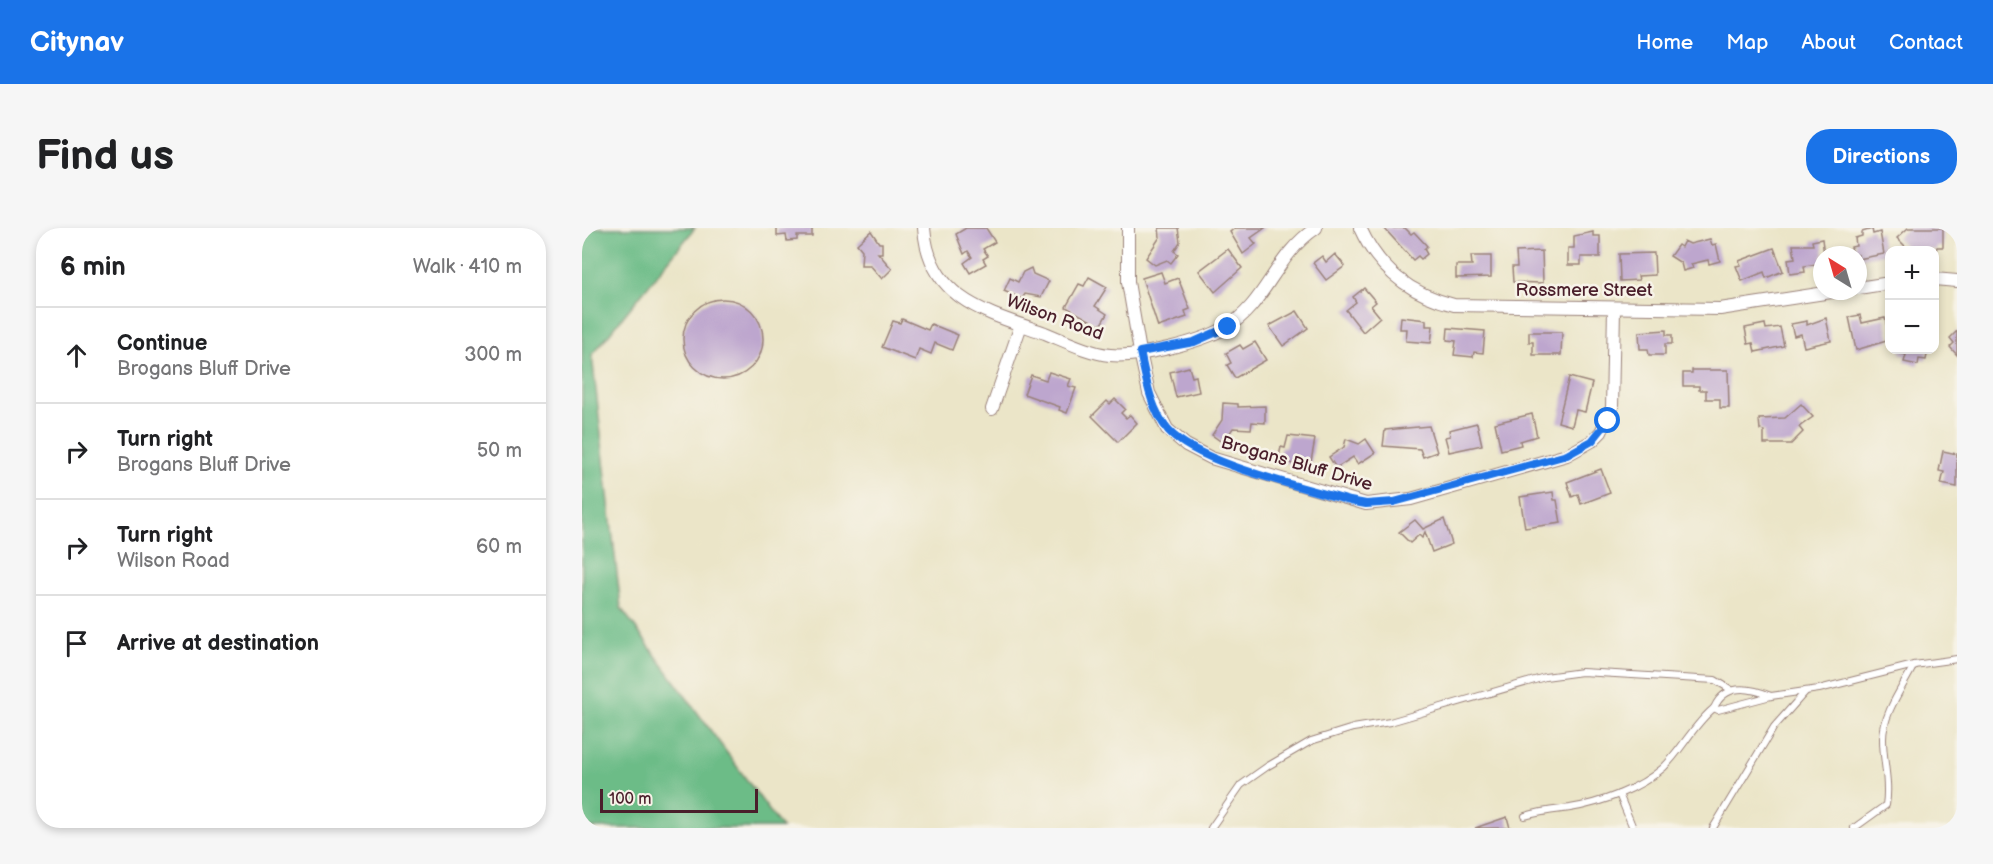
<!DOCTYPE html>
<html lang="en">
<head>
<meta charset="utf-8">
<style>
  body { margin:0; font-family:"Balsamiq Sans",sans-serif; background:#f6f6f6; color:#202124 }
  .controls { position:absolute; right:18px; top:18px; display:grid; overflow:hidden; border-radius:12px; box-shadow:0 3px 9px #0003 }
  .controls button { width:54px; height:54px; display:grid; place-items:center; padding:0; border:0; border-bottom:2px solid #e0e0e0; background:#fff; color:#202124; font:30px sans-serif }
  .compass { position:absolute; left:1231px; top:18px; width:54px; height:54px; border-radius:50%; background:#fff; box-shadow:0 3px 9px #0003; rotate:323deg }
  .scale { position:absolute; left:18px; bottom:15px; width:158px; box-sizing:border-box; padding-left:6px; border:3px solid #4a1f2b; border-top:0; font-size:16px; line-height:21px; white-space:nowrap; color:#4a1f2b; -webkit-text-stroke:4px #f7f3e8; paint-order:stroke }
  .stop { position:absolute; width:18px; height:18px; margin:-14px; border:4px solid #1a73e8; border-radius:50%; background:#fff }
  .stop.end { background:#1a73e8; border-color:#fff; box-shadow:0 2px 6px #0008 }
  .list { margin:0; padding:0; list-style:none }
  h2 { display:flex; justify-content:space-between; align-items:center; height:78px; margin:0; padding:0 24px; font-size:26px }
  h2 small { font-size:20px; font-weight:400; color:#757577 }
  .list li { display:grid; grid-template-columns:39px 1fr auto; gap:18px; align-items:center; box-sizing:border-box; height:96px; padding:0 24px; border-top:2px solid #e0e0e0 }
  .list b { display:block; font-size:22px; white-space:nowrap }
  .list p { margin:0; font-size:20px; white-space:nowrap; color:#757577 }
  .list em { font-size:20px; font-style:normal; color:#757577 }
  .icon { flex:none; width:33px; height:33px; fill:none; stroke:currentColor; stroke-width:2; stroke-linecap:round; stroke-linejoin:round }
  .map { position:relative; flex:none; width:1375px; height:600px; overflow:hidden; border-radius:24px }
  header { display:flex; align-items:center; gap:36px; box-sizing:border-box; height:84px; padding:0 30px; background:#1a73e8; color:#fff }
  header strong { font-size:28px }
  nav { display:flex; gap:33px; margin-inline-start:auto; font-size:21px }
  .intro { display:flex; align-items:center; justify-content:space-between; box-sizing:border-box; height:144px; padding:0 36px }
  h1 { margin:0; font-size:42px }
  .button { padding:15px 27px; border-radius:24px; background:#1a73e8; color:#fff; font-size:21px; font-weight:700 }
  main { display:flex; gap:36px; padding:0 36px }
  aside { flex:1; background:#fff; border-radius:24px; box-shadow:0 3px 9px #0003 }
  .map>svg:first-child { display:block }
</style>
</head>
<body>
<header>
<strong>Citynav</strong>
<nav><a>Home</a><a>Map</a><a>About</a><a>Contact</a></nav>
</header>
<div class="intro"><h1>Find us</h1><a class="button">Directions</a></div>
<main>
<aside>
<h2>6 min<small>Walk · 410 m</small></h2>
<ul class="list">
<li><svg class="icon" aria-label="ahead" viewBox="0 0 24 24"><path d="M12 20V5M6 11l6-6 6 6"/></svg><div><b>Continue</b><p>Brogans Bluff Drive</p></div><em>300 m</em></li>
<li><svg class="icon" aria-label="right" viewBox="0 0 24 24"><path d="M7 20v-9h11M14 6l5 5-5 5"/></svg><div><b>Turn right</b><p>Brogans Bluff Drive</p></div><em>50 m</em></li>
<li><svg class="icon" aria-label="right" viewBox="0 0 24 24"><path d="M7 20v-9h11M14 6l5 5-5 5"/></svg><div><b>Turn right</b><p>Wilson Road</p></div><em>60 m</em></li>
<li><svg class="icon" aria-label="arrive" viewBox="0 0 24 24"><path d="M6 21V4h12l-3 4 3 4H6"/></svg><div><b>Arrive at destination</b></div></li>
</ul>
</aside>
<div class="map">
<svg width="1375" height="600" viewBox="0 0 1375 600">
  <rect width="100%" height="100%" fill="#f7f3e8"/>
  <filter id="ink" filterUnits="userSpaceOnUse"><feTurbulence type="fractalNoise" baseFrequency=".0167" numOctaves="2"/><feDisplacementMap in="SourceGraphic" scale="12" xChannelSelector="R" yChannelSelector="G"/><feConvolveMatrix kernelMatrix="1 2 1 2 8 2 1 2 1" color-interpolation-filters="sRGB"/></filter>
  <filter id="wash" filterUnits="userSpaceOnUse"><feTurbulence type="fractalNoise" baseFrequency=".008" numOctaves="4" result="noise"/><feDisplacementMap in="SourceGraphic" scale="24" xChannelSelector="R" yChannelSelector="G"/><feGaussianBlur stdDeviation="1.35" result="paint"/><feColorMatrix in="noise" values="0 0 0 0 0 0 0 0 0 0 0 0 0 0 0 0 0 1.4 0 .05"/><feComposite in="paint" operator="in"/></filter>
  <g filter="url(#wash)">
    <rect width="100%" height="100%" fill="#ebe5c8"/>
    <polygon fill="#6cbc87" stroke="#5b6e59" stroke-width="1.5" points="0,0 113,0 10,127 39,380 200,600 0,600"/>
    <g id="blocks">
      <g fill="#bda6ce">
        <polygon points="195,0 230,0 230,8 215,8 215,12 205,13 204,7 195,8"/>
        <polygon points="384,0 404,0 413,14 401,21 406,28 401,31 404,36 388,45 382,35 390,29 386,23 382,26 374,6"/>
        <polygon points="577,0 596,0 598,14 592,23 596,26 589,35 585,32 573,37 564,30 578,9"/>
        <polygon points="653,0 683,0 669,10 674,16 661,26 648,4"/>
        <polygon points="802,0 823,0 829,6 832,4 845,18 842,21 845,26 839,31 836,28 831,32"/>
        <polygon points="1326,0 1361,0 1361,19 1355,19 1354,22 1331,20 1327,22 1315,10"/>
        <polygon points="1290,1 1291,6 1298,4 1302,26 1276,31 1276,27 1265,27 1264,24 1270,23 1269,19 1274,18 1273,10 1280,8 1280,4"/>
        <polygon points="289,3 297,15 300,15 300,25 296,25 310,41 300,51 288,37 279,37 280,22 275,16"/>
        <polygon points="1011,4 1011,8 1018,8 1018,29 999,29 999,37 986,37 986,20 992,20 992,8"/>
        <polygon points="1128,11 1130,17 1134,16 1138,33 1127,36 1126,32 1109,36 1111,40 1101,43 1099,35 1088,28 1096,17 1099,19 1102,13 1108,16"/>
        <polygon points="1240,11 1242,27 1240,27 1240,35 1222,38 1223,44 1208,46 1206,31 1213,30 1211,17 1231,17 1230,13"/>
        <polygon points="1192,20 1201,43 1184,50 1182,44 1160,53 1154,38 1159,37 1157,33"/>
        <polygon points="646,21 660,40 633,64 617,43"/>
        <polygon points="960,23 961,55 931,54 930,39 935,39 934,24"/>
        <polygon points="1072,25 1073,47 1056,48 1057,52 1038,53 1037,26"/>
        <polygon points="753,26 763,38 744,52 731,35 740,28 744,34"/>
        <polygon points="889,28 909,28 909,49 874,50 874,37 890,37"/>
        <polygon points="449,40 451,46 467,53 459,69 443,66 440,71 422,63 428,50 436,54 441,44"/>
        <polygon points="579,44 583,55 596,50 608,81 603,83 605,89 576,99 560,50"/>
        <polygon points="507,49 525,59 513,78 525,86 518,98 484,79 497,56 502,58"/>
        <polygon points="782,60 794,74 789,78 798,89 781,104 764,82 774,74 771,69"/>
        <circle cx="141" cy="111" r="40"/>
        <polygon points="715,83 726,100 701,118 687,98"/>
        <polygon points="1278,87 1280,95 1303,90 1308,112 1274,122 1267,89"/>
        <polygon points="819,89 844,92 844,98 851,98 849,115 824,113 825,101 818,101"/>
        <polygon points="1244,90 1249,113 1222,119 1219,106 1212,108 1209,96 1225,93 1225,97"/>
        <polygon points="320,91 346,102 349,96 376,107 370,122 353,115 349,126 337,121 333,132 300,119 311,93 318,95"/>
        <polygon points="1183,96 1184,101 1198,99 1202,118 1173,124 1171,115 1166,116 1163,100"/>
        <polygon points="866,100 903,103 901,125 892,124 891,129 872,127 874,113 865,112"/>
        <polygon points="1084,102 1084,107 1090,107 1090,116 1083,116 1083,127 1067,127 1066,121 1058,121 1057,104"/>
        <polygon points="1375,103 1375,127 1368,119 1372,115 1368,110"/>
        <polygon points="947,104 980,104 979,127 951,127 951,114 947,114"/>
        <polygon points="673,114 684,132 653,150 645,137 649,135 644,125 658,117 661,121"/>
        <polygon points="1319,122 1346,122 1344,132 1337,131 1336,137 1322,134 1324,127 1318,125"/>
        <polygon points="607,139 610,149 614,148 617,164 594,169 588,144"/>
        <polygon points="1110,142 1146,142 1147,180 1138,180 1138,171 1124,171 1124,162 1117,162 1117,158 1101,158 1101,145 1110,145"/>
        <polygon points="467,144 489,151 486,158 494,160 485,185 477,182 478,179 442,166 449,147 464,152"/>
        <polygon points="987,149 1010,155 1003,184 994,182 990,198 976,194"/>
        <polygon points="533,171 543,181 539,185 544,190 548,187 555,195 536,214 510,188 525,173 528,176"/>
        <polygon points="641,175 656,176 656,179 683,178 683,195 670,194 669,201 651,200 641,215 630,207 640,192"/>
        <polygon points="1219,176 1231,189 1217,199 1221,204 1209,216 1182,216 1182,203 1178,202 1177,191 1203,190"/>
        <polygon points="950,186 955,208 938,213 939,217 919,222 913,195"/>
        <polygon points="895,195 900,217 867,224 863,209 868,208 867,202"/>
        <polygon points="847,198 855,224 841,229 838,221 801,218 803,202"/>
        <polygon points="706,208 733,211 728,239 696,233 699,219 703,220"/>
        <polygon points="764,211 777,216 784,211 793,225 776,236 771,229 754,240 747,229 762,219"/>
        <polygon points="1361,223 1375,226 1375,259 1359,256 1362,244 1357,243"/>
        <polygon points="1019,241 1028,265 999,276 996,266 990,269 985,254"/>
        <polygon points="971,264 972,272 975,272 979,295 943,300 938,269"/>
        <polygon points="862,291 870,316 850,324 843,304 840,310 837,307 828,315 817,304 833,292 841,301"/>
        <polygon points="925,589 928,600 893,600"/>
      </g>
    </g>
  </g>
  <g filter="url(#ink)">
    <use href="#blocks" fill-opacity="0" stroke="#9a827a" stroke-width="1.5"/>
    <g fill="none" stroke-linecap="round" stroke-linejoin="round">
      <defs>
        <g id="lane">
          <path d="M1189,468c-22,-9 -46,-13 -57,12l4,2 53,-14 48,-7 95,-24 43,-6"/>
          <polyline points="1037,566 1051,600"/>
          <path d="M943,588c15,-5 29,-6 45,-8 31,-5 69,-19 93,-40 19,-18 30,-43 51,-60"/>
          <polyline points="629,600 659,557 686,538 729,513 771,500 808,494 963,449 1000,444 1133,452 1148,461"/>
          <polyline points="1131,600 1192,499 1224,463"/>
          <path d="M1272,600l32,-23c4,-23 -3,-43 -3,-66 0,-26 20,-52 31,-74"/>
        </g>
        <g id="street">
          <path d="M342,0c5,72 64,85 121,105 20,8 44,20 65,22 28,3 91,-13 115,-27 41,-23 49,-72 91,-100"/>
          <polyline points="546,0 546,54 558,124 567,165 585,201 604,217 629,230 784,276 829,271 985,227 1010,213 1019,204 1030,180 1032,81"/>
          <path d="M778,0c19,42 50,66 94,77l266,4 118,-18"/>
          <polyline points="1352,51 1375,53"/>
          <polyline points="1276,60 1308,55"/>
          <polyline points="410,181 439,97"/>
        </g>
      </defs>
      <use href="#lane" stroke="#9a827a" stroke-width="8"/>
      <use href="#street" stroke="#9a827a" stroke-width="14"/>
      <use href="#lane" stroke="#fff" stroke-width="6"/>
      <use href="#street" stroke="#fff" stroke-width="12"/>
    </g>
  </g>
  <g fill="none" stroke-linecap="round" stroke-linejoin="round" filter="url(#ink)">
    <path stroke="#1a73e8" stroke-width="8" d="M646,99l-34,15 -54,10c6,26 10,56 28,78 30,34 136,57 182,71l16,3 28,-2 173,-47 25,-14 16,-20"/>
  </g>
  <g text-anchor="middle" stroke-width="5" stroke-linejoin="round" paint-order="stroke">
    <g font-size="18" fill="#4a1f2b" stroke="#f7f3e8">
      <text x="1002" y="68">Rossmere Street</text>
      <text transform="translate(473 89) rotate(20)" y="6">Wilson Road</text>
      <text transform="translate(715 235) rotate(16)" y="6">Brogans Bluff Drive</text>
    </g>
  </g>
</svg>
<div class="controls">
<button>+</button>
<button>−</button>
</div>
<svg class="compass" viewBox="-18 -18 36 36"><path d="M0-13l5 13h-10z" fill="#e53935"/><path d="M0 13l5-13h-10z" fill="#757577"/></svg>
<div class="scale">100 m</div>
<div class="stop" style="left:1026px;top:193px"></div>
<div class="stop end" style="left:646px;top:99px"></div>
</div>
</main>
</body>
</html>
